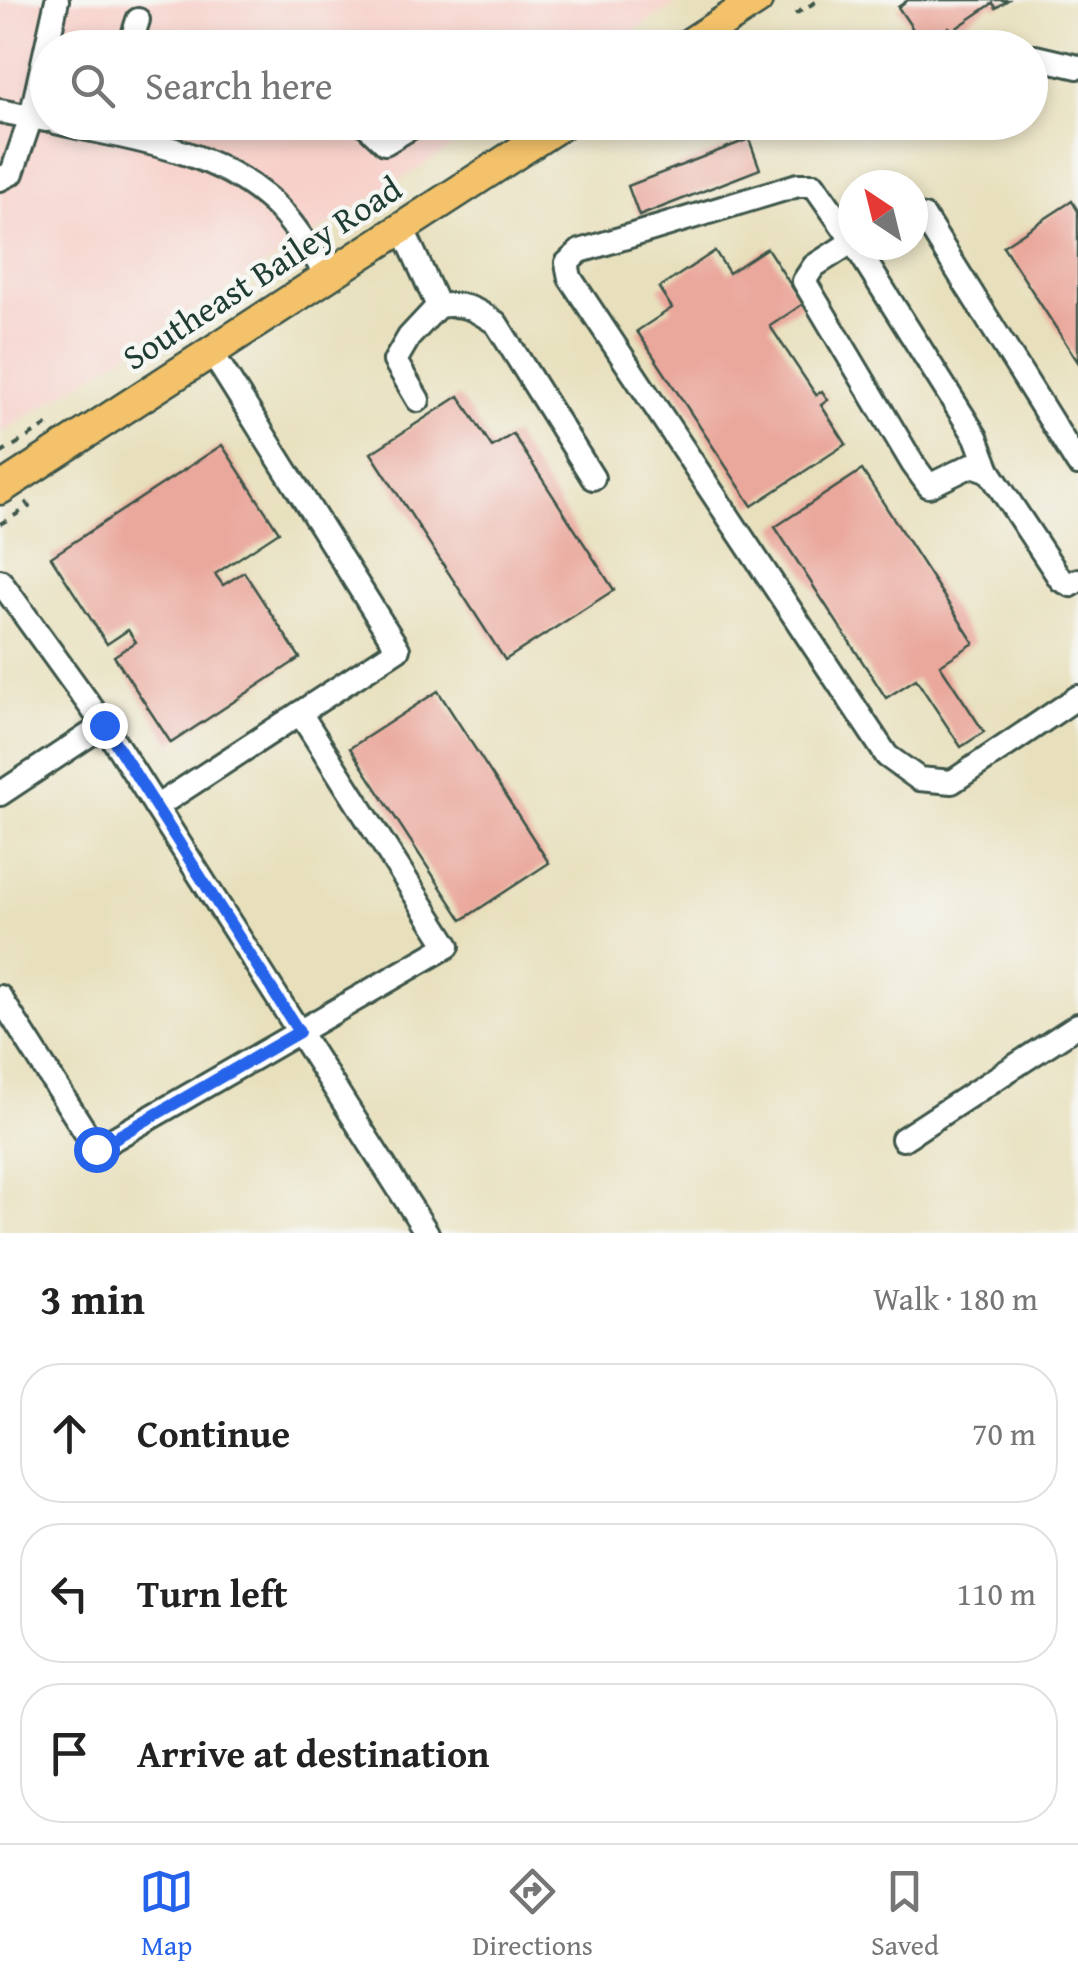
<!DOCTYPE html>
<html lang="en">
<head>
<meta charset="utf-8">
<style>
  body { margin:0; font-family:"Gentium Book Plus",serif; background:#f6f6f6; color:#222 }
  .compass { position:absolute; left:838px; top:170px; width:90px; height:90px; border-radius:50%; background:#fff; box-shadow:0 5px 15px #0003; rotate:325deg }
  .stop { position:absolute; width:30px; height:30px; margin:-22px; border:8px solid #2563eb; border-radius:50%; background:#fff }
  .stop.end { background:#2563eb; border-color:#fff; box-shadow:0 2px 10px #0008 }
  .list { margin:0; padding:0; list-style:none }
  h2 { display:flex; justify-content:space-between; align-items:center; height:130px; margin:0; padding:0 40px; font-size:42px }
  h2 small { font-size:32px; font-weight:400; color:#767676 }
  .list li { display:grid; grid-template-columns:65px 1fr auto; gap:30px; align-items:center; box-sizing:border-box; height:140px; margin:0 20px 20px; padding:0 20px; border:2px solid #e0e0e0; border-radius:40px }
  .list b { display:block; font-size:38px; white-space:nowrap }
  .list em { font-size:32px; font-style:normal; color:#767676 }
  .icon { flex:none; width:55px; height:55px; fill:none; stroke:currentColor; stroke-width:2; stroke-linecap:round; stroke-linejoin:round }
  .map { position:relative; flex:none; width:1078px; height:1233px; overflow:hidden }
  .search { position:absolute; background:#fff; box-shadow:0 5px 15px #0003; left:30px; right:30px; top:30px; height:110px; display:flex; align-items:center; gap:25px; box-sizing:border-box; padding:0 35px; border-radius:55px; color:#767676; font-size:38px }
  .sheet { height:610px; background:#fff }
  nav { display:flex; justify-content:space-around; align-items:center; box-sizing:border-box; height:140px; border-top:2px solid #e0e0e0; background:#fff; font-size:28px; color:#767676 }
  nav a { display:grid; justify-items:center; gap:5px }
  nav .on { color:#2563eb }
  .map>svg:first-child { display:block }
</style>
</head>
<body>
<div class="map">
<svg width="1078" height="1233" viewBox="0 0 1078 1233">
  <rect width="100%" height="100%" fill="#f6f6f2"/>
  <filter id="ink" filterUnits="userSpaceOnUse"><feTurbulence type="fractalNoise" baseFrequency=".01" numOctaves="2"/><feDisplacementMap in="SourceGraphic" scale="20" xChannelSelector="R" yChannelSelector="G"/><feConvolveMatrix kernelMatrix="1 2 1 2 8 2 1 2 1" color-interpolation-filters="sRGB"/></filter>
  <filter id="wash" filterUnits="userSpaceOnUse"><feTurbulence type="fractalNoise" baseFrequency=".0048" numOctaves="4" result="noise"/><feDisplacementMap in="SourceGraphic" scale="40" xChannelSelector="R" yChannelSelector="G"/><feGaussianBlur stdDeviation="2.25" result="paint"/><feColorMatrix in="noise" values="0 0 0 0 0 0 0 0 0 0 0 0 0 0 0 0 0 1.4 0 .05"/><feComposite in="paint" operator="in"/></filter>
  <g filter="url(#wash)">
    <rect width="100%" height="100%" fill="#e8e0bd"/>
    <polygon fill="#f7d0c9" points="0,0 682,0 608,47 48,48 48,122 490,123 0,434"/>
    <g id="blocks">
      <g fill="#eaa79b">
        <polygon points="908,0 1008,0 996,8 993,3 952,31 949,27 923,44 898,7"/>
        <polygon points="749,139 760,169 639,216 628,186"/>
        <polygon points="1072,201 1078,211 1078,362 1003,246"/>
        <polygon points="767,248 803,304 770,326 816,395 822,391 828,400 821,405 846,444 752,506 637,331 672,308 659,288 715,251 729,273"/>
        <polygon points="459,396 492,447 513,434 614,590 505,660 371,453"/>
        <polygon points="222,445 279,532 215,574 223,585 244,572 300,658 171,743 114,656 136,642 128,630 107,644 51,557"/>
        <polygon points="862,470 974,643 940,665 984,732 961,747 916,679 886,698 775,527"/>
        <polygon points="438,691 549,863 462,920 350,748"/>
      </g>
    </g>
  </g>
  <g filter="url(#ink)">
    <use href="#blocks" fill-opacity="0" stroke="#3d5549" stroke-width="2.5"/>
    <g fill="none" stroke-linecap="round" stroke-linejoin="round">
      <defs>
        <g id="minor">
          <polyline points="129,48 138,20"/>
          <polyline points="1035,57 1078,67"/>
          <polyline points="0,111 46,120"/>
          <path d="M56,122c72,17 150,25 209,74 26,21 43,52 62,79"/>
          <polyline points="363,122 385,143 420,122"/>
          <polyline points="0,179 12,173 31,117 57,0"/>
          <polyline points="913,215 924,217 1078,464"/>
          <path d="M402,227l36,79c26,-4 37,3 58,17l97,155"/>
          <polyline points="853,241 814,185 798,185 580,251 567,263 570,278 887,756 919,779 952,782 1078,697"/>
          <polyline points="853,241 814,266 804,281 913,464 929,486 972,465 989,471 1061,580 1071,585 1078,580"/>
          <polyline points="855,245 976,437 989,471"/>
          <polyline points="418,400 395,361 409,337 438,306"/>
          <polyline points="0,581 104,725 427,1233"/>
          <polyline points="0,794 104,725"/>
          <polyline points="156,807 398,649 211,351"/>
          <polyline points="0,997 96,1149 448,946 300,713"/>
          <polyline points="903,1139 1078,1025"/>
        </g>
        <g id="major">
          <polyline points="683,48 757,0"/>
          <polyline points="0,489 565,122"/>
        </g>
      </defs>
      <use href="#minor" stroke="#3d5549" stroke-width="28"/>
      <use href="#major" stroke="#3d5549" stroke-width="35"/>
      <g stroke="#3d5549" stroke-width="4" stroke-dasharray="8 8" stroke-linecap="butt">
        <polyline points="795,14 819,0"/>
        <polyline points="644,48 658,38"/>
        <polyline points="0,454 52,422"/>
        <polyline points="0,524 29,507 25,501"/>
      </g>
      <use href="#minor" stroke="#fff" stroke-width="22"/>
      <use href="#major" stroke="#f3c26a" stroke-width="30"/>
    </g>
  </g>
  <g fill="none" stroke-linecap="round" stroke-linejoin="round" filter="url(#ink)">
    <polyline stroke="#2563eb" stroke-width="12" points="96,1149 299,1032 104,725"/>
  </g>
  <g text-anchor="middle" stroke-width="9" stroke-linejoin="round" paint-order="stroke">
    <g font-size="35" fill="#1f3d34" stroke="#f6f6f2">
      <text transform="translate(262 273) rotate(-33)" y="12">Southeast Bailey Road</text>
    </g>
  </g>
</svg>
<svg class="compass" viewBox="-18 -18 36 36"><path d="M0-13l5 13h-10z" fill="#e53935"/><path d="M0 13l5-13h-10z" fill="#767676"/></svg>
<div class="stop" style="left:96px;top:1149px"></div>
<div class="stop end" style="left:104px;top:725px"></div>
<div class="search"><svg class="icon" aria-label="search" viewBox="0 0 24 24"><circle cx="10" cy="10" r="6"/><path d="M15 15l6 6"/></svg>Search here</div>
</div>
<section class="sheet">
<h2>3 min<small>Walk · 180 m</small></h2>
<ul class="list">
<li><svg class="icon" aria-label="ahead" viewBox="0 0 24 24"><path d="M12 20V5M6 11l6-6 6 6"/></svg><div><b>Continue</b></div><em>70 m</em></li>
<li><svg class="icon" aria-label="left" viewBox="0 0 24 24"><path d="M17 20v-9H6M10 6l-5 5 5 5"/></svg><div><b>Turn left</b></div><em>110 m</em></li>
<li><svg class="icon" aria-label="arrive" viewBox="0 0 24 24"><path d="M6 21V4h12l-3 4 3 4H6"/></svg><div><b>Arrive at destination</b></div></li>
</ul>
</section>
<nav>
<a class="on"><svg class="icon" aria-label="map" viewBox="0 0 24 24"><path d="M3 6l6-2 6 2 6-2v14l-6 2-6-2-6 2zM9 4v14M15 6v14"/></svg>Map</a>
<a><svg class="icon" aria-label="directions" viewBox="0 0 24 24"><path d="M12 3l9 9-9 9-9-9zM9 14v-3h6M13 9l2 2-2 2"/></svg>Directions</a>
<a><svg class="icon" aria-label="saved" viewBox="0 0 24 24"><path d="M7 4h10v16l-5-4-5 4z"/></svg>Saved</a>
</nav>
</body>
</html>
